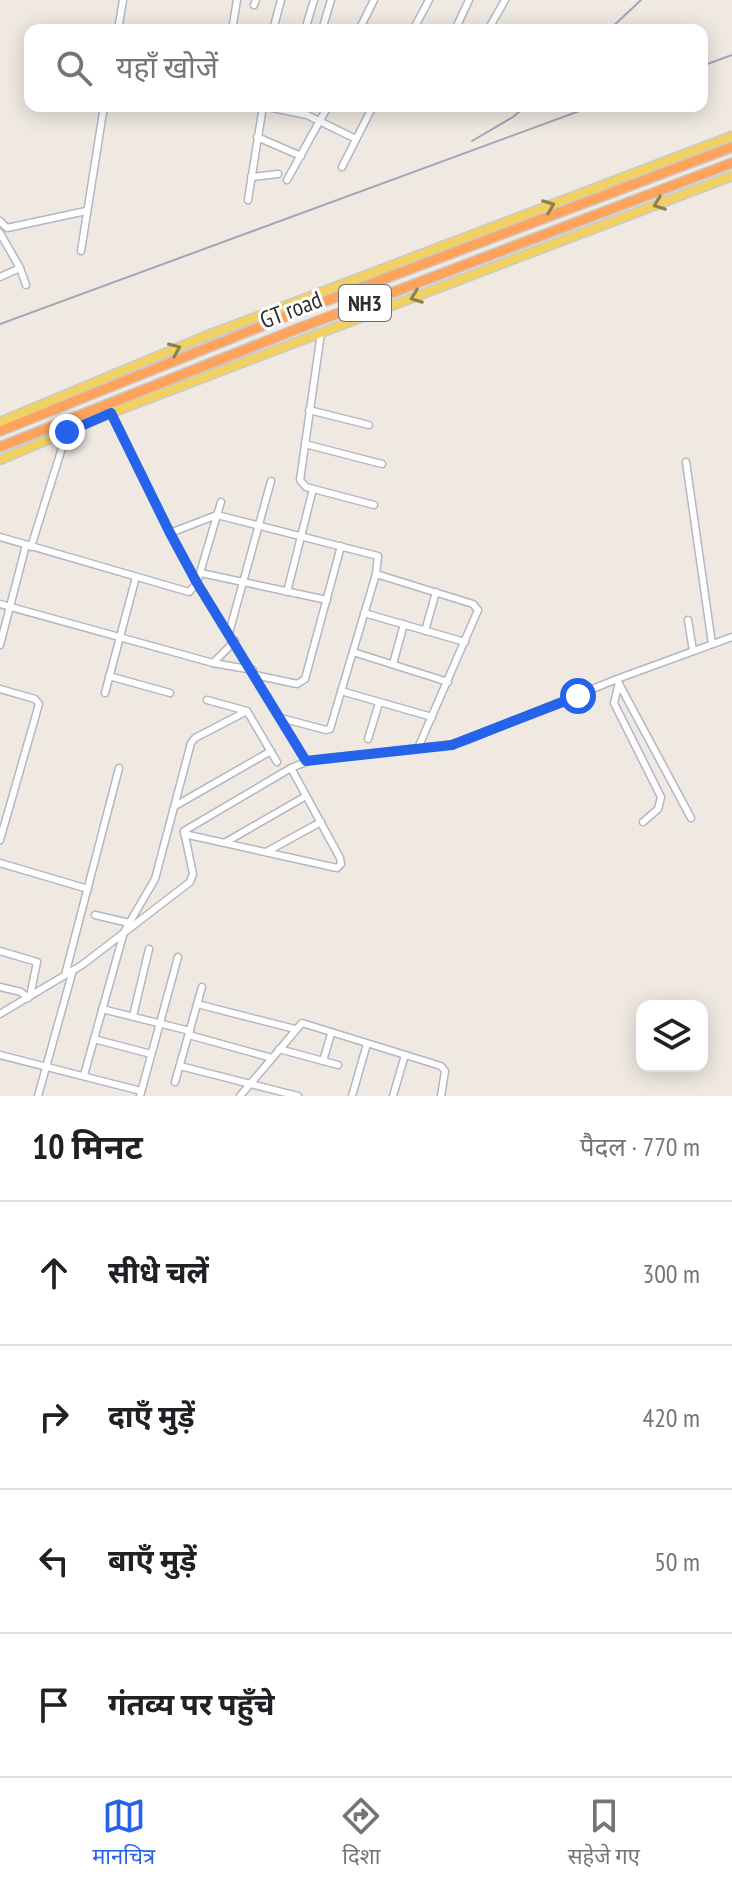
<!DOCTYPE html>
<html lang="hi">
<head>
<meta charset="utf-8">
<style>
  body { margin:0; font-family:"PT Sans Narrow","Noto Sans Devanagari",sans-serif; background:#f2f2f2; color:#202124 }
  .controls { position:absolute; right:24px; bottom:24px; display:grid; overflow:hidden; border-radius:16px; box-shadow:0 4px 20px #0003 }
  .controls button { width:72px; height:72px; display:grid; place-items:center; padding:0; border:0; border-bottom:2px solid #e0e0e0; background:#fff; color:#202124; font:40px sans-serif }
  .stop { position:absolute; width:24px; height:24px; margin:-18px; border:6px solid #2563eb; border-radius:50%; background:#fff }
  .stop.end { background:#2563eb; border-color:#fff; box-shadow:0 2px 8px #0008 }
  .list { margin:0; padding:0; list-style:none }
  h2 { display:flex; justify-content:space-between; align-items:center; height:104px; margin:0; padding:0 32px; font-size:34px }
  h2 small { font-size:26px; font-weight:400; color:#757577 }
  .list li { display:grid; grid-template-columns:52px 1fr auto; gap:24px; align-items:center; box-sizing:border-box; height:144px; padding:0 32px; border-top:2px solid #e0e0e0 }
  .list b { display:block; font-size:30px; white-space:nowrap }
  .list em { font-size:26px; font-style:normal; color:#757577 }
  .icon { flex:none; width:44px; height:44px; fill:none; stroke:currentColor; stroke-width:2; stroke-linecap:round; stroke-linejoin:round }
  .map { position:relative; flex:none; width:732px; height:1096px; overflow:hidden }
  .search { position:absolute; background:#fff; box-shadow:0 4px 20px #0003; left:24px; right:24px; top:24px; height:88px; display:flex; align-items:center; gap:20px; box-sizing:border-box; padding:0 28px; border-radius:16px; color:#757577; font-size:30px }
  .sheet { height:680px; background:#fff }
  nav { display:flex; justify-content:space-around; align-items:center; box-sizing:border-box; height:112px; border-top:2px solid #e0e0e0; background:#fff; font-size:22px; color:#757577 }
  nav a { display:grid; justify-items:center; gap:4px }
  nav .on { color:#2563eb }
  .map>svg:first-child { display:block }
</style>
</head>
<body>
<div class="map">
<svg width="732" height="1096" viewBox="0 0 732 1096">
  <rect width="100%" height="100%" fill="#efe9e1"/>
  <g fill="none" stroke-linecap="round" stroke-linejoin="round">
    <defs>
      <g id="minor">
        <polyline points="254,5 256,0"/>
        <polyline points="118,30 123,0"/>
        <polyline points="232,30 237,0"/>
        <polyline points="273,30 281,0"/>
        <polyline points="305,30 314,0"/>
        <polyline points="322,30 331,0"/>
        <polyline points="359,30 374,0"/>
        <polyline points="413,30 429,0"/>
        <polyline points="455,30 469,0"/>
        <polyline points="488,30 505,0"/>
        <polyline points="263,106 307,115 356,139"/>
        <polyline points="257,137 301,156"/>
        <polyline points="342,167 373,106"/>
        <polyline points="251,177 278,174"/>
        <polyline points="287,180 328,106"/>
        <polyline points="248,200 263,106"/>
        <polyline points="0,221 7,228 86,211"/>
        <polyline points="0,233 20,268 26,285"/>
        <polyline points="81,251 104,106"/>
        <polyline points="0,277 20,268"/>
        <polyline points="321,333 300,480 306,487 374,505"/>
        <polyline points="309,410 369,425"/>
        <polyline points="111,413 170,533 197,583 306,761"/>
        <polyline points="305,444 382,464"/>
        <polyline points="686,462 712,644"/>
        <polyline points="170,533 217,515 378,556 376,574 330,729 326,730 281,718"/>
        <polyline points="0,537 189,592 197,583 221,502"/>
        <polyline points="31,547 67,432"/>
        <polyline points="201,573 327,600"/>
        <polyline points="376,574 473,604 478,610 418,748"/>
        <polyline points="287,592 313,489"/>
        <polyline points="0,604 213,663 235,641"/>
        <polyline points="364,613 465,642"/>
        <polyline points="688,620 693,651"/>
        <polyline points="425,631 436,592"/>
        <polyline points="229,633 271,481"/>
        <polyline points="0,645 26,545"/>
        <polyline points="353,652 448,682"/>
        <polyline points="213,663 253,670"/>
        <polyline points="393,664 404,624"/>
        <polyline points="255,675 297,684 305,679 341,546"/>
        <polyline points="109,676 170,693"/>
        <polyline points="618,682 691,818"/>
        <polyline points="619,683 614,703 661,797 658,809 643,822"/>
        <polyline points="0,689 35,699 39,704 0,840"/>
        <polyline points="341,691 432,717"/>
        <polyline points="105,693 136,577"/>
        <polyline points="207,700 247,711 277,762"/>
        <polyline points="368,739 379,703"/>
        <polyline points="175,806 271,751"/>
        <polyline points="184,834 337,868 341,864 340,858 291,768"/>
        <polyline points="226,842 306,796"/>
        <polyline points="266,852 321,822"/>
        <polyline points="0,863 88,889"/>
        <polyline points="95,915 129,923"/>
        <polyline points="0,951 37,962 30,996"/>
        <polyline points="65,975 119,768"/>
        <polyline points="0,987 21,992 28,998"/>
        <polyline points="197,1004 295,1029"/>
        <polyline points="102,1009 190,1031"/>
        <polyline points="0,1014 82,965 190,882 193,874 184,831 291,768 311,760 448,745 467,740 617,679 732,637"/>
        <polyline points="133,1016 149,949"/>
        <polyline points="189,1035 272,1058"/>
        <polyline points="94,1039 151,1054"/>
        <polyline points="279,1049 338,1065"/>
        <polyline points="0,1055 141,1091"/>
        <polyline points="323,1061 331,1034"/>
        <polyline points="180,1066 298,1096"/>
        <polyline points="84,1075 124,932 155,879 191,743 195,738 247,711"/>
        <polyline points="175,1082 202,987"/>
        <polyline points="38,1096 73,970"/>
        <polyline points="140,1096 178,957"/>
        <polyline points="240,1096 302,1023 441,1066 445,1071 441,1096"/>
        <polyline points="352,1096 367,1044"/>
        <polyline points="393,1096 405,1055"/>
      </g>
      <g id="major">
        <polyline points="0,422 203,337 732,136"/>
        <polyline points="0,460 111,413 732,176"/>
      </g>
      <g id="highway">
        <polyline points="0,431 294,313 732,147"/>
        <polyline points="0,447 297,329 732,163"/>
      </g>
    </defs>
    <use href="#minor" stroke="#b4b7c1" stroke-width="9"/>
    <use href="#major" stroke="#c9c9c9" stroke-width="11"/>
    <use href="#highway" stroke="#c9c9c9" stroke-width="12"/>
    <use href="#minor" stroke="#fff" stroke-width="6"/>
    <use href="#major" stroke="#f2d163" stroke-width="8"/>
    <use href="#highway" stroke="#ffa35c" stroke-width="9"/>
    <g stroke="#a3a6b8" stroke-width="2">
      <polyline points="609,30 641,0"/>
      <polyline points="702,66 732,55"/>
      <polyline points="472,141 513,117 526,106"/>
      <polyline points="0,324 593,106"/>
    </g>
  </g>
  <defs><path id="oneway-chevron" d="M-2-3.5L2.5 0L-2 3.5" fill="none" stroke-width="1.6" stroke-linecap="round" stroke-linejoin="round" transform="scale(2)"/></defs>
  <g stroke="#908048">
    <use href="#oneway-chevron" transform="translate(659 204) rotate(159)"/>
    <use href="#oneway-chevron" transform="translate(549 206) rotate(-21)"/>
    <use href="#oneway-chevron" transform="translate(416 297) rotate(159)"/>
    <use href="#oneway-chevron" transform="translate(175 349) rotate(-23)"/>
  </g>
  <g fill="none" stroke-linecap="round" stroke-linejoin="round">
    <polyline stroke="#2563eb" stroke-width="10" points="67,432 111,413 170,533 197,583 306,761 452,745 578,696"/>
  </g>
  <g text-anchor="middle" stroke-width="6" stroke-linejoin="round" paint-order="stroke">
    <rect fill="#fff" stroke="#6d6d6d" stroke-width="2" x="339" y="285" width="52" height="36" rx="6"/>
    <g font-size="22" font-weight="bold" fill="#2e2e2e">
      <text x="365" y="311">NH3</text>
    </g>
    <g font-size="24" fill="#2e2e2e" stroke="#fff">
      <text transform="translate(291 310) rotate(-21)" y="8">GT road</text>
    </g>
  </g>
</svg>
<div class="controls">
<button><svg class="icon" aria-label="layers" viewBox="0 0 24 24"><path d="M12 4l9 5-9 5-9-5zM3 14l9 5 9-5"/></svg></button>
</div>
<div class="stop" style="left:578px;top:696px"></div>
<div class="stop end" style="left:67px;top:432px"></div>
<div class="search"><svg class="icon" aria-label="search" viewBox="0 0 24 24"><circle cx="10" cy="10" r="6"/><path d="M15 15l6 6"/></svg>यहाँ खोजें</div>
</div>
<section class="sheet">
<h2>10 मिनट<small>पैदल · 770 m</small></h2>
<ul class="list">
<li><svg class="icon" aria-label="ahead" viewBox="0 0 24 24"><path d="M12 20V5M6 11l6-6 6 6"/></svg><div><b>सीधे चलें</b></div><em>300 m</em></li>
<li><svg class="icon" aria-label="right" viewBox="0 0 24 24"><path d="M7 20v-9h11M14 6l5 5-5 5"/></svg><div><b>दाएँ मुड़ें</b></div><em>420 m</em></li>
<li><svg class="icon" aria-label="left" viewBox="0 0 24 24"><path d="M17 20v-9H6M10 6l-5 5 5 5"/></svg><div><b>बाएँ मुड़ें</b></div><em>50 m</em></li>
<li><svg class="icon" aria-label="arrive" viewBox="0 0 24 24"><path d="M6 21V4h12l-3 4 3 4H6"/></svg><div><b>गंतव्य पर पहुँचे</b></div></li>
</ul>
</section>
<nav>
<a class="on"><svg class="icon" aria-label="map" viewBox="0 0 24 24"><path d="M3 6l6-2 6 2 6-2v14l-6 2-6-2-6 2zM9 4v14M15 6v14"/></svg>मानचित्र</a>
<a><svg class="icon" aria-label="directions" viewBox="0 0 24 24"><path d="M12 3l9 9-9 9-9-9zM9 14v-3h6M13 9l2 2-2 2"/></svg>दिशा</a>
<a><svg class="icon" aria-label="saved" viewBox="0 0 24 24"><path d="M7 4h10v16l-5-4-5 4z"/></svg>सहेजे गए</a>
</nav>
</body>
</html>
